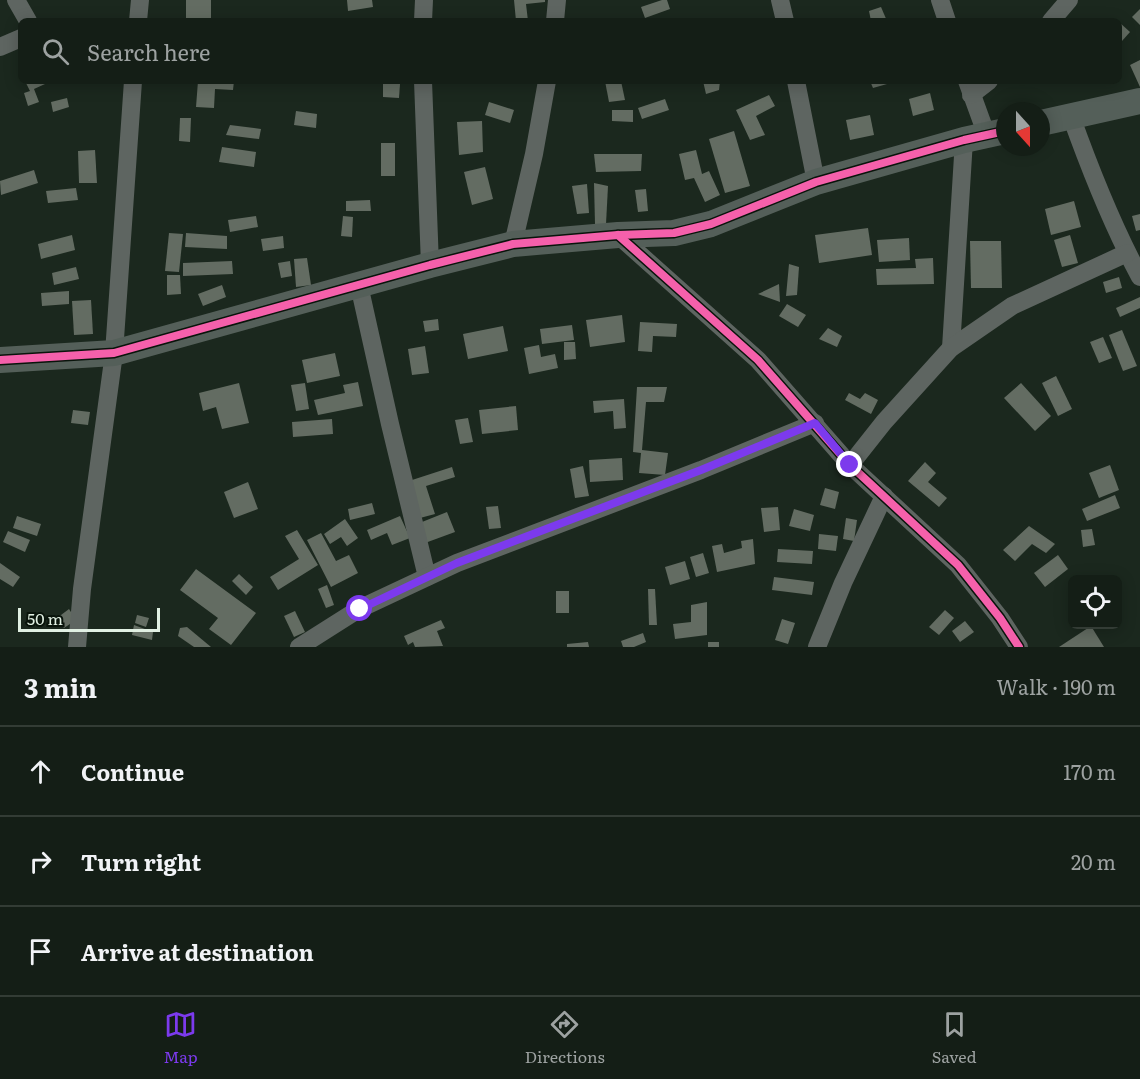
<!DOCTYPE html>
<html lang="en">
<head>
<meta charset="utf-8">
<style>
  body { margin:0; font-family:Literata,serif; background:#1d271f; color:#f1f3f6 }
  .controls { position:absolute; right:18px; bottom:18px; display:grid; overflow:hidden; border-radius:9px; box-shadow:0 3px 15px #0003 }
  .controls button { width:54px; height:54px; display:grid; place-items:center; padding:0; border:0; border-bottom:2px solid #333c35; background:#141e16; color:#f1f3f6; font:30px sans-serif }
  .compass { position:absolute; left:996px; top:102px; width:54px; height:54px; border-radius:50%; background:#141e16; box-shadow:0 3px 15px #0003; rotate:159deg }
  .scale { position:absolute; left:18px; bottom:15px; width:142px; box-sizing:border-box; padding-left:6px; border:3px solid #e1f0e3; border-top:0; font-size:16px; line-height:21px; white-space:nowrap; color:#e1f0e3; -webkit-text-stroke:4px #09140b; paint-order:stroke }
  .stop { position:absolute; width:18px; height:18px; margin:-14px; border:4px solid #7c3aed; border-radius:50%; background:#fff }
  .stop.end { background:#7c3aed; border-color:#fff; box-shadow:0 2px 6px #0008 }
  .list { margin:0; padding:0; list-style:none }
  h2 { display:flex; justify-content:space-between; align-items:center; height:78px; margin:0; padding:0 24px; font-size:26px }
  h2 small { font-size:20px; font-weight:400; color:#9da2a1 }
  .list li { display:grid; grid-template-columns:39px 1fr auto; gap:18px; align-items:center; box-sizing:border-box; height:90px; padding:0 24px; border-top:2px solid #333c35 }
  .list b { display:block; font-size:22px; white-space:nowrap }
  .list em { font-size:20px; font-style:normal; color:#9da2a1 }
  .icon { flex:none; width:33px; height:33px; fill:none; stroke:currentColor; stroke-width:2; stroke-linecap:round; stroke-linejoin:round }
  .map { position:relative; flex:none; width:1140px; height:647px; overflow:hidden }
  .search { position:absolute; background:#141e16; box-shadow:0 3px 15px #0003; left:18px; right:18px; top:18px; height:66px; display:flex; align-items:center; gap:15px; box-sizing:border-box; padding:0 21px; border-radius:9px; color:#9da2a1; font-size:22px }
  .sheet { height:348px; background:#141e16 }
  nav { display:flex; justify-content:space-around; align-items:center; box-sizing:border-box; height:84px; border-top:2px solid #333c35; background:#141e16; font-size:16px; color:#9da2a1 }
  nav a { display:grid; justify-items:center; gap:3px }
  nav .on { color:#7c3aed }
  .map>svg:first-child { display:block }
</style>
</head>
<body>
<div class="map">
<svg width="1140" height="647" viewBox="0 0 1140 647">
  <rect width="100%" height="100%" fill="#1b281e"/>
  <g fill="#636c62">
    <rect x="186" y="0" width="25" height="21"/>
    <polygon points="347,0 372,0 373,7 348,11"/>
    <polygon points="514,0 545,0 545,2 526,4 528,21 516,21"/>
    <polygon points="662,0 667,0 670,9 645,18 641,7"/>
    <polygon points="881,7 887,21 871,21 869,11"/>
    <polygon points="1140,9 1140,25 1132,17"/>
    <polygon points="1119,22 1130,32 1122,41 1119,39"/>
    <polygon points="1140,60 1140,87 1130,65"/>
    <polygon points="25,81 43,81 45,84 34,89 39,102 28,106 24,93 30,91"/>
    <polygon points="198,81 234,81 233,90 215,89 214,108 196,107"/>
    <polygon points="605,81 621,81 625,100 609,102"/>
    <polygon points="703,81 720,81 719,90 706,94"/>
    <polygon points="870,81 885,81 887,84 873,88"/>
    <polygon points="383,83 400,84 399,98 383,97"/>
    <polygon points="930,93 934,110 913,116 909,99"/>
    <polygon points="769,95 775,106 756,116 765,135 750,140 736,110"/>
    <polygon points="67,98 69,107 53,112 51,102"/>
    <polygon points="665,99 669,110 642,119 638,108"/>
    <polygon points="489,102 514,110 510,123 485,115"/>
    <polygon points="612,110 633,110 633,122 612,121"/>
    <polygon points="296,111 317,114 316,128 294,125"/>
    <polygon points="870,115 874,135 850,140 846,120"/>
    <polygon points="180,118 191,118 190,142 179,141"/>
    <polygon points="482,121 483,152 459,155 457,122"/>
    <polygon points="230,125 261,129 259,139 226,135"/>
    <polygon points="734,131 750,186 725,193 709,139"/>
    <rect x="381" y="143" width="14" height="33"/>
    <polygon points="222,147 256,152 254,167 219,162"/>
    <polygon points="95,150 97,183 79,183 78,151"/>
    <polygon points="696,150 702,174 709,171 720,195 705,202 694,178 685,180 679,154"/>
    <polygon points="594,154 642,154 641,171 596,172"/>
    <polygon points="485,167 493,199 472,205 464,172"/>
    <polygon points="34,170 38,183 1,195 0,181"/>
    <polygon points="594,183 608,186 606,224 595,224"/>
    <polygon points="587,184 589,213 577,214 572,186"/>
    <polygon points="76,188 78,200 48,203 46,191"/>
    <polygon points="646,189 648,211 638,212 635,190"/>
    <polygon points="370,200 371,211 346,211 346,201"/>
    <polygon points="1074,201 1081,227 1051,235 1045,209"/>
    <polygon points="1140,214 1140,230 1136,231 1132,216"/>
    <polygon points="256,216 258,227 230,232 228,220"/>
    <polygon points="343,216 353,217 352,237 341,236"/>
    <polygon points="868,228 872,255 819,263 815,235"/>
    <polygon points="169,233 183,234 179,272 165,271"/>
    <polygon points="186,233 227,236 227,249 185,247"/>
    <polygon points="72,235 75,250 41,259 38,244"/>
    <polygon points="1070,235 1078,263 1062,267 1054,240"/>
    <polygon points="283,236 284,248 263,251 261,239"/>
    <polygon points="909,238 910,260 879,262 877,240"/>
    <polygon points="970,241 1001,241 1002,288 971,288"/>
    <polygon points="307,258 311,285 296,287 294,259"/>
    <polygon points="933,258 934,284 877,285 876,269 916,268 915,259"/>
    <polygon points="232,261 233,274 183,276 183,263"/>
    <polygon points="290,261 292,276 281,278 278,263"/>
    <polygon points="789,264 799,267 797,295 786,296"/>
    <polygon points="76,267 79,279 54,285 52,273"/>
    <polygon points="167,275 180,275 181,294 167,295"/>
    <polygon points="1119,277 1122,288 1106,293 1103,282"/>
    <polygon points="779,284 780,302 758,294"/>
    <polygon points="222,285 226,297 203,306 198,294"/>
    <polygon points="69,291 69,304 42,306 41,293"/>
    <polygon points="1140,297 1140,308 1120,317 1116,308"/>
    <polygon points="91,300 93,334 74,335 72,301"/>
    <polygon points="787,304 806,315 798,327 779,316"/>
    <polygon points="622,315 625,342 590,347 586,320"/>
    <polygon points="438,319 439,330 425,332 423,321"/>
    <polygon points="640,322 677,324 676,337 653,336 652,352 638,351"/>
    <polygon points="572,325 574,340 542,344 540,329"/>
    <polygon points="503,326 508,351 468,359 463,334"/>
    <polygon points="828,328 842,336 837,347 819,339"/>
    <polygon points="1122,330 1137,366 1123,371 1109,335"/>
    <polygon points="1103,337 1112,358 1099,363 1090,342"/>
    <polygon points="564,342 575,342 576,359 564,360"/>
    <polygon points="539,345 541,357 555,354 558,368 529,374 524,348"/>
    <polygon points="425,346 429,373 412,375 408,349"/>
    <polygon points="335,353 340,376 307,383 302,360"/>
    <polygon points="1056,376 1072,409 1058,416 1042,383"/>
    <polygon points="358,382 363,406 318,415 314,400 345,393 343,385"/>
    <polygon points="239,383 249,423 222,429 216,407 203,411 199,393"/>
    <polygon points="305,383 309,409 296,411 291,385"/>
    <polygon points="1021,383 1051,416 1035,431 1004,398"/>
    <polygon points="637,387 667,387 664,402 646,402 642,450 668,453 665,475 639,473 641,453 633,452"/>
    <polygon points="849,393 860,399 865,393 878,400 871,414 845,400"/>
    <polygon points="624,399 626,428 614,429 613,411 594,413 593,401"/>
    <polygon points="516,406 518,430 482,434 479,410"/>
    <polygon points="73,410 90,412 88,425 71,423"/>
    <polygon points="468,418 473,442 460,444 455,420"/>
    <polygon points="332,419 333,434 293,437 292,422"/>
    <polygon points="622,458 623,480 590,482 589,460"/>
    <polygon points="925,462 936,473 928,482 947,498 939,507 908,481"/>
    <polygon points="1110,465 1119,490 1099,498 1089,473"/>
    <polygon points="583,466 589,496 575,498 570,469"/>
    <polygon points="452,467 455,477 426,486 435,514 420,518 409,481"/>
    <polygon points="248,482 258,509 234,518 224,492"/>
    <polygon points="825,488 839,492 835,509 820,505"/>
    <polygon points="1115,495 1120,508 1087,521 1082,509"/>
    <polygon points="372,503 375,514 350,520 348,509"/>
    <polygon points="498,506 501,528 489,529 486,507"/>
    <polygon points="778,507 780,530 764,532 761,508"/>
    <polygon points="794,509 814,515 810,531 789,526"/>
    <polygon points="447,512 455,532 425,543 417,524"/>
    <polygon points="17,516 41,524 37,536 13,528"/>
    <polygon points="400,516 410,538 392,545 387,533 371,540 367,530"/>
    <polygon points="846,518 857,520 854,541 843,539"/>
    <polygon points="345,519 358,538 347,546 341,537 330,544 324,534"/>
    <polygon points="1029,526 1055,544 1046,553 1032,544 1015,561 1003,550"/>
    <polygon points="1092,529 1095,545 1083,547 1081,530"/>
    <polygon points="297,530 318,565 278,590 270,577 299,559 285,536"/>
    <polygon points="8,531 30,540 25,552 3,542"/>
    <polygon points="321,533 336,561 349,555 358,573 331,587 307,540"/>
    <polygon points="819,534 838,536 836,551 818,549"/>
    <polygon points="753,539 755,564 717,572 712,546 722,544 724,553 742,548 741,541"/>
    <polygon points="778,549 813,551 812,564 777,562"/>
    <polygon points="703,553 709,573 696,577 690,557"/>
    <polygon points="1058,555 1068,569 1045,587 1034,573"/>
    <polygon points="685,561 690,579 670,585 665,567"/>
    <polygon points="0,563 20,577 13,587 0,579"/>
    <polygon points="196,569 256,613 231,645 209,629 218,618 180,590"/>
    <polygon points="239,574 253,587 246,595 232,581"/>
    <polygon points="774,577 814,582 812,595 772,590"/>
    <polygon points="327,585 334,605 326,608 318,589"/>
    <polygon points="648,589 655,589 657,625 649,625"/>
    <rect x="556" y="591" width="13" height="22"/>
    <polygon points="707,602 707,635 675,639 673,624 691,622 691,605"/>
    <polygon points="69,609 76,620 64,628 57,618"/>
    <polygon points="945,610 954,618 939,635 929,627"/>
    <polygon points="295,611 305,632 294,637 284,616"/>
    <polygon points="137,615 149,618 146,627 135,623"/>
    <polygon points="782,619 795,623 788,644 775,640"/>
    <polygon points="441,620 445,628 437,631 443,646 415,647 413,642 408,645 404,636"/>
    <polygon points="965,621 974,632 960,642 952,631"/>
    <polygon points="134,625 153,632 152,640 132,635"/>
    <polygon points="1091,626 1104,647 1059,647"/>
    <polygon points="187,627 211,647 194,647 178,636 180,628"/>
    <polygon points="643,633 646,642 634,647 623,647 621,641"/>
    <polygon points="588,642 589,647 567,647 567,644"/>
    <rect x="708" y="642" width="11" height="5"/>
  </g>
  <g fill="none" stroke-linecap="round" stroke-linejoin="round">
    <g stroke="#5e6561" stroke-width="18">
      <polyline points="16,0 28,21"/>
      <polyline points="780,0 785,21"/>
      <polyline points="940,0 947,21"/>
      <polyline points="138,21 140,0"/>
      <polyline points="423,21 424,0"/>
      <polyline points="555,21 557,0"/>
      <polyline points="1051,21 1069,0"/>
      <polyline points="0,47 21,38"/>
      <polyline points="423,81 430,265"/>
      <polyline points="796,81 816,182"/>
      <polyline points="967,81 987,136"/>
      <polyline points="971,95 989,81"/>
      <path d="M1071,116c20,56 41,109 69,161"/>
      <polyline points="618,235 758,360 850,465 958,565 1000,618 1019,647"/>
      <polyline points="513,244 534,154 547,81"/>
      <polyline points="359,285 390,424 427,577"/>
      <polyline points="951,348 964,140"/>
      <polyline points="850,465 884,422 951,348 1012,306 1127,253"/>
      <polyline points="77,647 82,589 114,353 133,81"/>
      <polyline points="299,647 359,609 457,563 701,470 815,423"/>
      <polyline points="817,647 843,583 884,496"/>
    </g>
    <g stroke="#545f59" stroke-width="26">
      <polyline points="1041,123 1140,101"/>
      <polyline points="0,360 114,353 430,265 513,244 618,235 674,233 711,224 816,182 964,140 1005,131"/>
    </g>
    <defs>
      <g id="cycleway">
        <polyline points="618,235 758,360 850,465 958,565 1000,618 1019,647"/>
        <polyline points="0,360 114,353 430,265 513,244 618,235 674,233 711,224 816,182 964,140 1005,131"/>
      </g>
    </defs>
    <use href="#cycleway" stroke="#09140b" stroke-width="11"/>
    <use href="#cycleway" stroke="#f560ab" stroke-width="8"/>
  </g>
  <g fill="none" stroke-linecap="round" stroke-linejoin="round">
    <polyline stroke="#7c3aed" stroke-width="8" points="360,609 457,563 701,470 815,423 850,465"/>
  </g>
</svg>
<div class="controls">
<button><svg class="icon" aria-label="locate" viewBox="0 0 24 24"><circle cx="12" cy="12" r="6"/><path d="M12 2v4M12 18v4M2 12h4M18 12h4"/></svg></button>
</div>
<svg class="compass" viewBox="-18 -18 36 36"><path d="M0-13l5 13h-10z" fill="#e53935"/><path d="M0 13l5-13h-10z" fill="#9da2a1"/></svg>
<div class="scale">50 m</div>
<div class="stop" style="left:360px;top:609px"></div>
<div class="stop end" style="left:850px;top:465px"></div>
<div class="search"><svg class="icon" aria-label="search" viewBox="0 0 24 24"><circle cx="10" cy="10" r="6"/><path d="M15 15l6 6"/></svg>Search here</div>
</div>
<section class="sheet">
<h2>3 min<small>Walk · 190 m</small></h2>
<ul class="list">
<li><svg class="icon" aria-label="ahead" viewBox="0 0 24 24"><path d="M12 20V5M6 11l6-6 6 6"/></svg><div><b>Continue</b></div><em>170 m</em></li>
<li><svg class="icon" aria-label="right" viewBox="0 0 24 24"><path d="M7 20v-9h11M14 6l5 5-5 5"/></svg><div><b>Turn right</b></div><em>20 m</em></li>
<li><svg class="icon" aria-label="arrive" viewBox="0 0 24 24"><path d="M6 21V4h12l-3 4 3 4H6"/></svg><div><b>Arrive at destination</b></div></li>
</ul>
</section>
<nav>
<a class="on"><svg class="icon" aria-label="map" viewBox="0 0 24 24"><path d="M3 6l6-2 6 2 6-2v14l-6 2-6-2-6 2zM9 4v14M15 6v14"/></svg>Map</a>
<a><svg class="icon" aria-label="directions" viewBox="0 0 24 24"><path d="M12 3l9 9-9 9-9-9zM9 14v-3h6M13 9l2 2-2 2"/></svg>Directions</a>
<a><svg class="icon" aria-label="saved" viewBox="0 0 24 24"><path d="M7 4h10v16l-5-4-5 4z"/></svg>Saved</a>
</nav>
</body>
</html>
